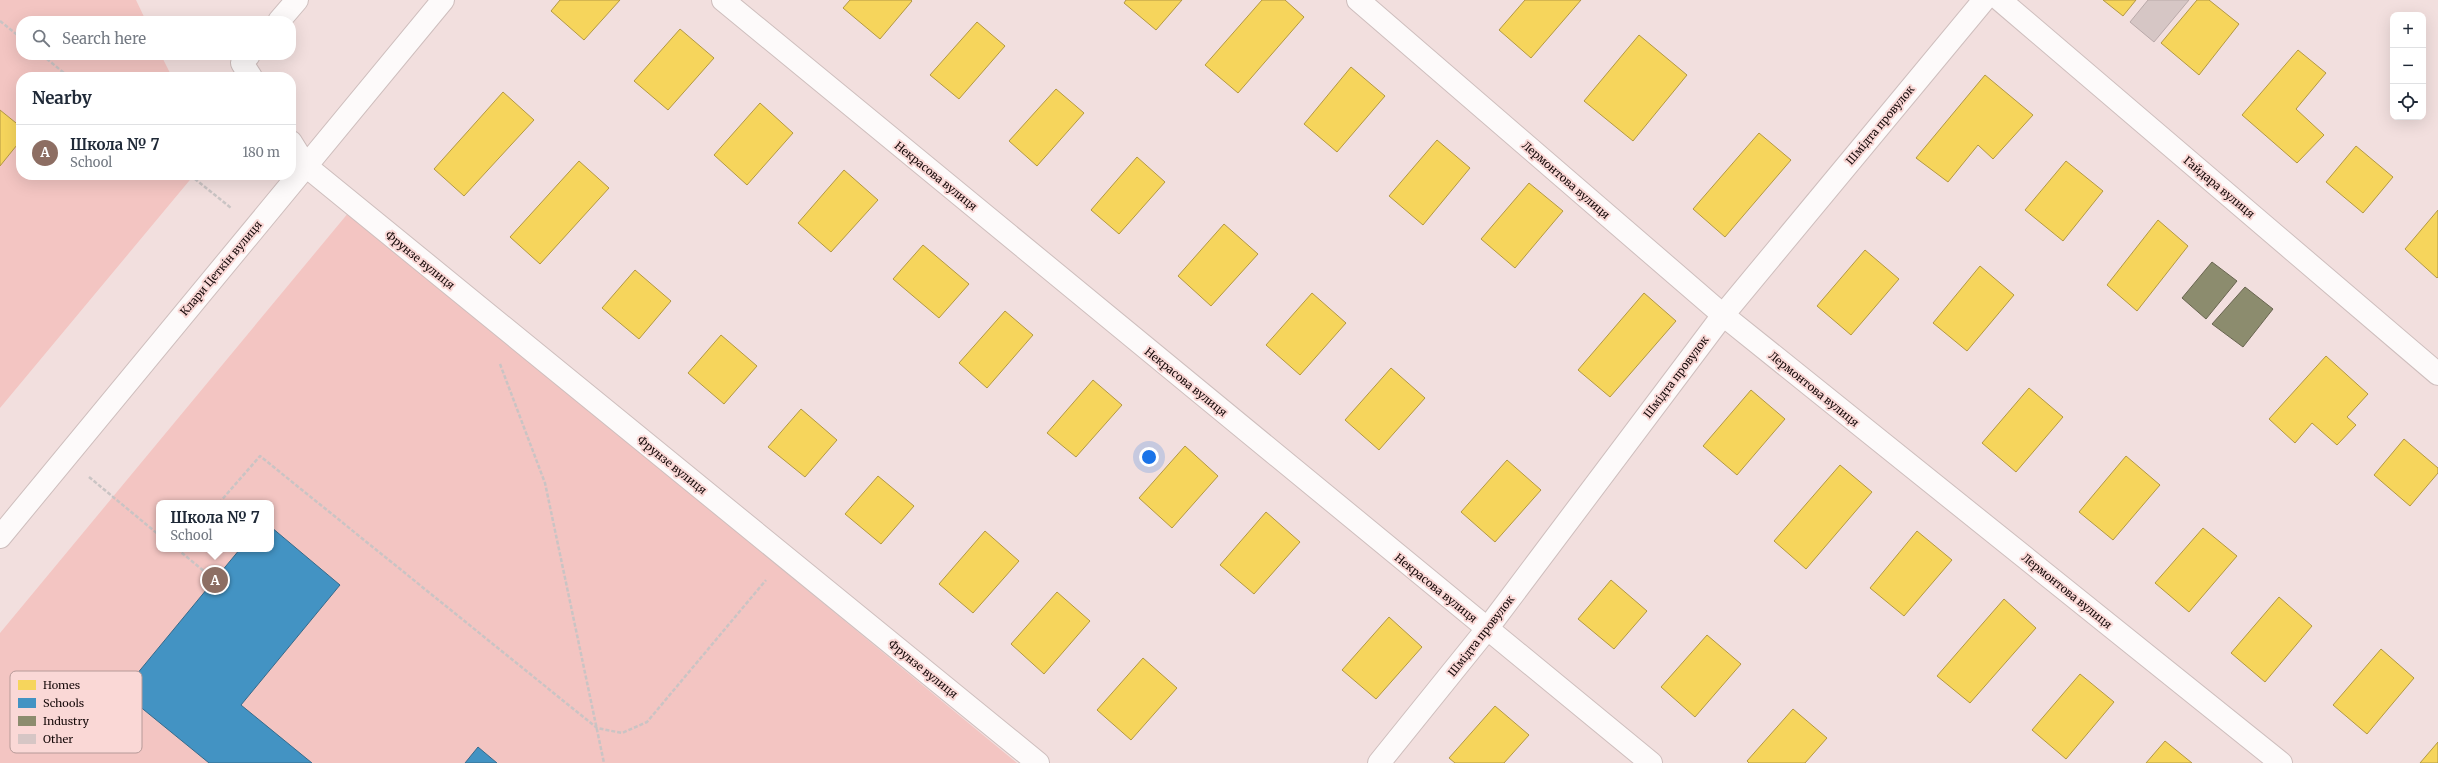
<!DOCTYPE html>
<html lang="en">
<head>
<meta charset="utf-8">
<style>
  body { margin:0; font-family:Merriweather,serif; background:#f2f2f3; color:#1f2937 }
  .controls { position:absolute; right:12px; top:12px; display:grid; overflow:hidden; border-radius:8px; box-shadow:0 4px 16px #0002 }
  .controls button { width:36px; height:36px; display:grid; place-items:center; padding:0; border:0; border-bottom:1px solid #e0e1e3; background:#fff; color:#1f2937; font:20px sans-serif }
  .you { position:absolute; left:1149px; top:457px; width:14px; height:14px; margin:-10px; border:3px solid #fff; border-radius:50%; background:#1a73e8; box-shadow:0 0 0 6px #1a73e833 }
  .badge { display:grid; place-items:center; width:26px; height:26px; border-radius:50%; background:#d93025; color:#fff; font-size:13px; font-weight:700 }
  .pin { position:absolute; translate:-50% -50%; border:2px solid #fff; box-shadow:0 1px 4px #0006 }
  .popup { position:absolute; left:156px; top:500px; width:118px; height:52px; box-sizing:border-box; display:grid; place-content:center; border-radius:8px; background:#fff; filter:drop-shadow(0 1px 3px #0005); font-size:13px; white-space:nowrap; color:#747a83 }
  .popup b { font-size:15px; color:#1f2937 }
  .popup::after { content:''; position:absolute; left:50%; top:100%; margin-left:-8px; border:8px solid transparent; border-top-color:#fff }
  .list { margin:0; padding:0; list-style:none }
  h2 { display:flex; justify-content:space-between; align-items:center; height:52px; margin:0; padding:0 16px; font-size:17px }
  h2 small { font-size:13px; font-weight:400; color:#747a83 }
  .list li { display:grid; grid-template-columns:26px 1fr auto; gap:12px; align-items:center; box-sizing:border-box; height:56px; padding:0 16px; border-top:1px solid #e0e1e3 }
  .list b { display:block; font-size:15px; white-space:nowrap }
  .list p { margin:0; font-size:13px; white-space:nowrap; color:#747a83 }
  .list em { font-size:13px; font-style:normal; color:#747a83 }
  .icon { flex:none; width:22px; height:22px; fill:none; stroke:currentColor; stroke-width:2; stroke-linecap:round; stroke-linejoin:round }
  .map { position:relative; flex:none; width:2438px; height:763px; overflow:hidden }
  .search { position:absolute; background:#fff; box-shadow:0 4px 16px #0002; left:16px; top:16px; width:280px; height:44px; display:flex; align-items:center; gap:10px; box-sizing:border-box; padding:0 14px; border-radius:16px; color:#747a83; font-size:15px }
  .panel { position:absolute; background:#fff; box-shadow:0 4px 16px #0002; left:16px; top:72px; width:280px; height:108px; border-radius:16px }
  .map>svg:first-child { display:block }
</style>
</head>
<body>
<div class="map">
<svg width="2438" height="763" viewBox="0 0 2438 763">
  <rect width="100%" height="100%" fill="#f2dfde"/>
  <g fill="#f3c5c2" fill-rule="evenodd">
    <polygon points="0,0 136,0 146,21 21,21 21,55 161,55 172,77 21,77 21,175 194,175 0,408"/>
    <path d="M349,212l668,551h-1017v-130zM159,503h112v46h-112z"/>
  </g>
  <g fill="#f6d55c" stroke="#b39843">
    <polygon points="560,0 620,0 584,40 551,11"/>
    <polygon points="850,0 911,0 912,1 880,39 843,8"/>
    <polygon points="1126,0 1182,0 1156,30 1124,3"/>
    <polygon points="1262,0 1285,0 1304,17 1238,93 1205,65"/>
    <polygon points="1525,0 1581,0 1531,58 1499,30"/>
    <polygon points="2103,0 2136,0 2123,16"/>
    <polygon points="2197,0 2209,0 2239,24 2199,75 2161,43"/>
    <polygon points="977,22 1005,46 959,99 930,75"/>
    <polygon points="680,29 714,58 668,110 634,81"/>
    <polygon points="1639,35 1687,75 1633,141 1584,101"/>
    <polygon points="2298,50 2326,73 2296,109 2324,135 2297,163 2242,115"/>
    <polygon points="1351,67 1385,96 1337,152 1304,124"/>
    <polygon points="1985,75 2033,115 1993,159 1978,145 1948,182 1916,158"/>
    <polygon points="1056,89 1084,113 1037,166 1009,141"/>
    <polygon points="503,92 534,120 464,196 434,169"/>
    <polygon points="760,103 793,133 747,185 714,155"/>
    <polygon points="0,110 21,127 21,140 0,166"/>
    <polygon points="1759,133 1791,160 1725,237 1693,209"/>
    <polygon points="1437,140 1470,168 1423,225 1389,196"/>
    <polygon points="2356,146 2393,177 2363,213 2326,182"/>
    <polygon points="1137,157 1165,182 1119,234 1091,210"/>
    <polygon points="579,161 609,188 540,264 510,237"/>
    <polygon points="2066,161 2103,191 2063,241 2025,210"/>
    <polygon points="844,170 878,200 831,252 798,223"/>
    <polygon points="1529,183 1563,211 1515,268 1481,239"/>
    <polygon points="2438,210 2438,277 2437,278 2405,249"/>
    <polygon points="2158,220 2188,246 2137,311 2107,285"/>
    <polygon points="1224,224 1258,254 1211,306 1178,276"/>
    <polygon points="923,245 969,284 939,318 893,279"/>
    <polygon points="1865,250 1899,279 1851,335 1817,306"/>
    <polygon points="1980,266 2014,295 1967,351 1933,323"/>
    <polygon points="635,270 671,301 639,339 602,308"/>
    <polygon points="1312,293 1346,323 1300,375 1266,345"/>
    <polygon points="1644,293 1676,321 1610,397 1578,370"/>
    <polygon points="1005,311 1033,335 987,388 959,363"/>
    <polygon points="721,335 757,366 724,404 688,373"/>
    <polygon points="2326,356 2368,394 2347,417 2356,425 2337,445 2312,423 2295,443 2269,419"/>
    <polygon points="1391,368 1425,398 1379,450 1345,420"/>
    <polygon points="1093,380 1122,405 1076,457 1047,433"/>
    <polygon points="2029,388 2063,417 2016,472 1982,443"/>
    <polygon points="1751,390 1785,419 1737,475 1703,446"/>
    <polygon points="801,409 837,440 805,477 768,447"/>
    <polygon points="2404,439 2438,468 2438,473 2410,506 2374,475"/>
    <polygon points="1185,446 1218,476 1172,528 1139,498"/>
    <polygon points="2126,456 2160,485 2113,540 2079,512"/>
    <polygon points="1507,460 1541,490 1495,542 1461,512"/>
    <polygon points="1840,465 1872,492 1806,569 1774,541"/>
    <polygon points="878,476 914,506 881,544 845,514"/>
    <polygon points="1266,512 1300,542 1254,594 1220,565"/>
    <polygon points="2203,528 2237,556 2189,612 2155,583"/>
    <polygon points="985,531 1019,561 973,613 939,584"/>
    <polygon points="1917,531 1952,560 1904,616 1870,588"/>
    <polygon points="1611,580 1647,611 1614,649 1578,619"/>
    <polygon points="1057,592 1090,621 1044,674 1011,644"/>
    <polygon points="2279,597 2312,626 2265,682 2231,653"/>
    <polygon points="2004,599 2036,628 1970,703 1937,676"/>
    <polygon points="1389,617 1422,647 1376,699 1342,670"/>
    <polygon points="1707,635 1741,664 1695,717 1661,687"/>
    <polygon points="2381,649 2414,678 2367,734 2333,705"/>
    <polygon points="1143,658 1177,688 1131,740 1097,710"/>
    <polygon points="2080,674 2114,702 2066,759 2032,730"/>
    <polygon points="1495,706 1529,735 1504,763 1455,763 1449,758"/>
    <polygon points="1793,709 1827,738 1805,763 1749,763 1747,761"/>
    <polygon points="2165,741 2192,763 2146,763"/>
    <polygon points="2438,742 2438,763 2420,763"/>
  </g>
  <g fill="#4393c3" stroke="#366a8b">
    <polygon points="271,527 340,585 241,705 312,763 209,763 122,692 240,549 271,549"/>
    <polygon points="478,747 497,763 465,763"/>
  </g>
  <g fill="#8c8c6e" stroke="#696550">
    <polygon points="2212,262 2237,281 2206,319 2182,298"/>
    <polygon points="2245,287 2273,309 2243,347 2212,324"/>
  </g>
  <polygon fill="#d6c6c5" stroke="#b9a9a9" points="2148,0 2189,0 2154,42 2130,22"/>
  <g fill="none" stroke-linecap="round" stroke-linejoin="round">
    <defs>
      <g id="service">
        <polyline points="279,21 297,0"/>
        <polyline points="249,55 242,63 251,77"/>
        <polyline points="291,142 306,166"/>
      </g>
      <g id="minor">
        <polyline points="723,0 1651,763"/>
        <polyline points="1358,0 1723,315 2281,763"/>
        <polyline points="306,166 1038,763"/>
        <polyline points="1379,763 1487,629 1723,315 1984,0"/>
      </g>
      <g id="tertiary">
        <polyline points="2000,0 2438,374"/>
        <polyline points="0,537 443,0"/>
      </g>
    </defs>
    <use href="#service" stroke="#cebebd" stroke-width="24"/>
    <use href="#minor" stroke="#cebebd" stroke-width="24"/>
    <use href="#tertiary" stroke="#cebebd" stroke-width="24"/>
    <g stroke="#cac4c4" stroke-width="2.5" stroke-dasharray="4 2" stroke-linecap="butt">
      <polyline points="0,21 21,38"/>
      <polyline points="42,55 69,77"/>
      <polyline points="190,175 231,208"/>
      <polyline points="500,364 545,483 604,763"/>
      <polyline points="89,477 159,535"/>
      <polyline points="219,503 260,456 597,728 622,733 647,722 766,580"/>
      <polyline points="177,549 215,580"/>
    </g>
    <use href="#service" stroke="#fdfafa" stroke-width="22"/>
    <use href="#minor" stroke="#fdfafa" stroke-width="22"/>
    <use href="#tertiary" stroke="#fdfafa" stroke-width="22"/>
  </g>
  <g text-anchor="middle" stroke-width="4" stroke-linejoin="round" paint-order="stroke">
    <g font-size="11" fill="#160909" stroke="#fad8d6">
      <text transform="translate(1880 125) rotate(-50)" y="4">Шмідта провулок</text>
      <text transform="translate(936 176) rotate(39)" y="4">Некрасова вулиця</text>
      <text transform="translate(1566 180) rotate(41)" y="4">Лермонтова вулиця</text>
      <text transform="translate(2219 187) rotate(40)" y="4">Гайдара вулиця</text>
      <text transform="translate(420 260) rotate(39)" y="4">Фрунзе вулиця</text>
      <text transform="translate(221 268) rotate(-50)" y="4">Клари Цеткін вулиця</text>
      <text transform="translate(1676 377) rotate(-53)" y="4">Шмідта провулок</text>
      <text transform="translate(1186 382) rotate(39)" y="4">Некрасова вулиця</text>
      <text transform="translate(1814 389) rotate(39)" y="4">Лермонтова вулиця</text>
      <text transform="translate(672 465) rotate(39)" y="4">Фрунзе вулиця</text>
      <text transform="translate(1436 588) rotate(39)" y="4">Некрасова вулиця</text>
      <text transform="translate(2067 591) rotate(39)" y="4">Лермонтова вулиця</text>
      <text transform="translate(1481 636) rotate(-52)" y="4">Шмідта провулок</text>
      <text transform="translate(923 669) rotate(39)" y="4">Фрунзе вулиця</text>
    </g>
  </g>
  <rect x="10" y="671" width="132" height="82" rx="6" fill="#fad8d6" stroke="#b69a98" stroke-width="1"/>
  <rect x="18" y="680" width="18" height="10" fill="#f6d55c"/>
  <rect x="18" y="698" width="18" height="10" fill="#4393c3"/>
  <rect x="18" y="716" width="18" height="10" fill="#8c8c6e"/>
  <rect x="18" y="734" width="18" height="10" fill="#d6c6c5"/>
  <g font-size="11" fill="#160909">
    <text x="43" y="689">Homes</text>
    <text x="43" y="707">Schools</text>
    <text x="43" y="725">Industry</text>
    <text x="43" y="743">Other</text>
  </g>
</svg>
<div class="controls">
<button>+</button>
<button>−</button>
<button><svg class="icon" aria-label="locate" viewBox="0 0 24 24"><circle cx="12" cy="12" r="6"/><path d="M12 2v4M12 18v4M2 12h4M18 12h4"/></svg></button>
</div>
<div class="you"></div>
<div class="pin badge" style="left:215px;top:580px;background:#8d6e63">A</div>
<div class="popup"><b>Школа № 7</b>School</div>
<div class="search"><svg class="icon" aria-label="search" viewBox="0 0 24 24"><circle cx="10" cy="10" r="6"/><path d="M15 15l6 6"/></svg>Search here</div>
<section class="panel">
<h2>Nearby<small></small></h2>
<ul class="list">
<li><span class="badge" style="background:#8d6e63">A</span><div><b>Школа № 7</b><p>School</p></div><em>180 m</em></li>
</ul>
</section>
</div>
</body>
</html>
